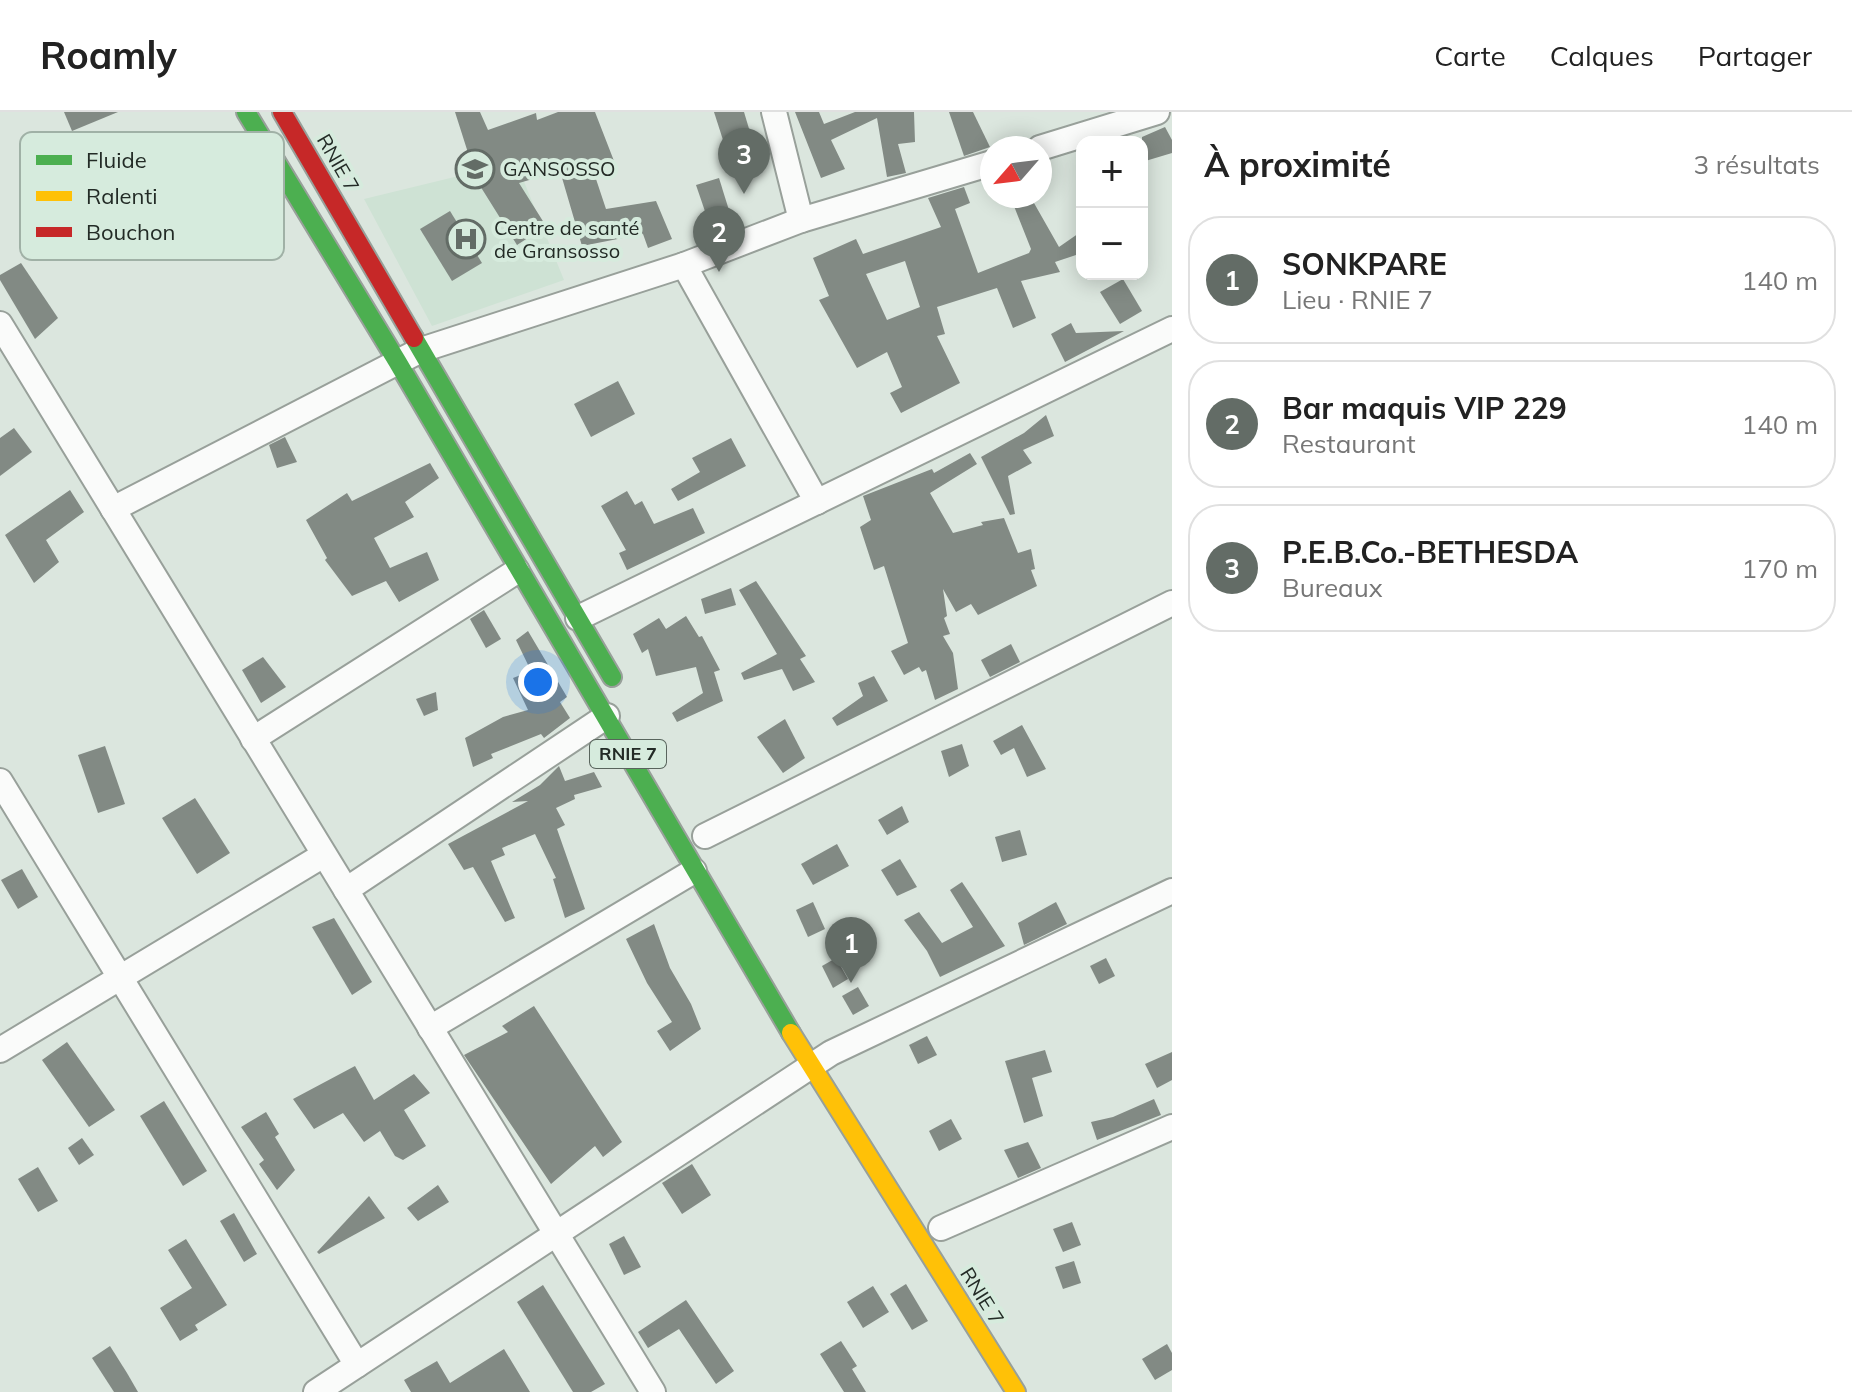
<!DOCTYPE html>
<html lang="fr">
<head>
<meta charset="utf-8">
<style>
  body { margin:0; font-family:Mulish,sans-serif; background:#f6f6f6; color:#222 }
  .controls { position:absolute; right:24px; top:24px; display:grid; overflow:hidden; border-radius:16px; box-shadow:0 4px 20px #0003 }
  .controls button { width:72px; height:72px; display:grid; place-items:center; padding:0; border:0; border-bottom:2px solid #e0e0e0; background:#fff; color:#222; font:40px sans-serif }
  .compass { position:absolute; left:980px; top:24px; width:72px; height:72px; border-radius:50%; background:#fff; box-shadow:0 4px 20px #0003; rotate:242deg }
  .you { position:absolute; left:538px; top:570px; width:28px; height:28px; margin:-20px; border:6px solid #fff; border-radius:50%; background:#1a73e8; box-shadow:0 0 0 12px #1a73e833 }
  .badge { display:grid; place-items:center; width:52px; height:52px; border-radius:50%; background:#636c66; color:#fff; font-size:26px; font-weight:700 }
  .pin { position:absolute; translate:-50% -66px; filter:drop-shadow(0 2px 4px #0008) }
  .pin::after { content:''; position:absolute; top:42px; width:28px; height:24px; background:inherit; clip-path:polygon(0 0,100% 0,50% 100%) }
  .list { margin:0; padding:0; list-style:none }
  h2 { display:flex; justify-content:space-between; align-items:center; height:104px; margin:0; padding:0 32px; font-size:34px }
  h2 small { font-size:26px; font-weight:400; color:#767676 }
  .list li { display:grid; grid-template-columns:52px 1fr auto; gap:24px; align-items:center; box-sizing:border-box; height:128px; margin:0 16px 16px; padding:0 16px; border:2px solid #e0e0e0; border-radius:32px }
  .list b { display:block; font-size:30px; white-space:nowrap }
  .list p { margin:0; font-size:26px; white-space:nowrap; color:#767676 }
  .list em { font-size:26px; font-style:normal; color:#767676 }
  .map { position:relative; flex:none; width:1172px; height:1280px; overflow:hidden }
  header { display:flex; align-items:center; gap:48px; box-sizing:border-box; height:112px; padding:0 40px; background:#fff; border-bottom:2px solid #e0e0e0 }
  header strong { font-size:38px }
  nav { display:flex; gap:44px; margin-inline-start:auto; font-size:28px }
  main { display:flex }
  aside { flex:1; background:#fff }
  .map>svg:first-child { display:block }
</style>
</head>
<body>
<header>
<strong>Roamly</strong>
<nav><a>Carte</a><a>Calques</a><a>Partager</a></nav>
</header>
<main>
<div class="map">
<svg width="1172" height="1280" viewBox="0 0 1172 1280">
  <rect width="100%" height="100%" fill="#dbe6de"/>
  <polygon fill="#cee2d4" points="516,50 564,168 432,214 364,87"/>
  <g fill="#828a84" fill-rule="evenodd">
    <polygon points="64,0 118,0 72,19"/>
    <polygon points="455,0 480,0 488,18 536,1 537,8 558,0 595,0 614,49 593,58 606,97 656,89 672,127 648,136 643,122 582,134 560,59 519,71 546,114 517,133 477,69"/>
    <polygon points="714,0 744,0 750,20 723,28"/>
    <polygon points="795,0 819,0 824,12 855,0 914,0 915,30 898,32 906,61 887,65 877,6 831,28 845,57 821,66"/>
    <polygon points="949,0 973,0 990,35 964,44"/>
    <polygon points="1165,15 1172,28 1172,41 1142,50 1142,25"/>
    <polygon points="719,66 732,108 709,111 696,73"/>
    <path d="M964,75l6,16 -15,6 23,64 51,-20 2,-4 -21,-53h20l29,51 23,-16v22l-27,9 5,10 -39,9 15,37 -23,10 -16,-40 -60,19 8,27 -8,2 23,47 -59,30 -11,-20 12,-6 -15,-35 -30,16 -38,-68 10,-4 -16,-38 43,-19 7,15 78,-27 -13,-29zM905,149l15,46 -33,13 -21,-46z"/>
    <polygon points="450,99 482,151 452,169 420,117"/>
    <polygon points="21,151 58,206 35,227 0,168 0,163"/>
    <polygon points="1123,167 1142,199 1120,212 1100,180"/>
    <polygon points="1071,211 1076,221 1124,219 1065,250 1051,222"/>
    <polygon points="618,269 635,302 591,325 574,292"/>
    <polygon points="1046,303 1054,324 1023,338 1032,351 1008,364 1015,402 1010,403 981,345 1024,321"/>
    <polygon points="14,316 32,340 0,364 0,326"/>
    <polygon points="285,325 297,350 277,356 269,333"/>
    <polygon points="731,326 746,354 678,389 671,377 700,360 692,346"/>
    <polygon points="970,341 977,352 930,381 953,421 983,413 981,410 1004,406 1018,441 1031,437 1035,457 1031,458 1037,474 978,503 971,492 956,500 943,477 947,504 944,506 950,522 943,524 953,541 958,577 935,588 926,558 922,560 919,555 904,563 891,539 908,531 884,454 874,458 860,415 871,408 863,384 932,357 934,361"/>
    <polygon points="430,351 439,366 405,390 414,405 374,426 390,456 427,440 439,468 399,490 386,469 352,484 325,448 327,446 306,408 347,381 352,389"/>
    <polygon points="70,378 84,400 46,428 59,450 34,471 5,423"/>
    <polygon points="627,379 635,393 642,389 654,412 693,396 705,421 627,458 619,441 626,438 601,394"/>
    <polygon points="756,469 806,544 800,547 815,570 793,579 782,557 744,568 741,561 777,542 739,478"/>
    <polygon points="731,476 736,493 705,502 701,487"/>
    <polygon points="484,498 501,527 486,536 470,507"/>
    <polygon points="686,504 699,525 702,524 720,558 714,560 723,589 677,610 672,601 703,581 696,555 656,564 648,537 642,541 633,522 659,506 666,517"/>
    <polygon points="528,519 567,585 560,590 570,606 544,626 541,622 491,642 493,646 473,655 465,626 503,605 528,598 513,566 531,559 516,528"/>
    <polygon points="1011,532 1020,550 990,565 981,548"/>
    <polygon points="263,545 286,575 261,591 242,558"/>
    <polygon points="874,564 888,589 837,614 832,606 863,584 858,571"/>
    <polygon points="436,580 438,598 424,604 416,587"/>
    <polygon points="785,607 805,646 783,661 757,625"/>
    <polygon points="1022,613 1046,657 1027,665 1014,636 1001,643 993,629"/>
    <polygon points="962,632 969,654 949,665 941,639"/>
    <polygon points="105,634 125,692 98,701 78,643"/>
    <polygon points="559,654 565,669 594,660 602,675 574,683 575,687 556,696 565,713 557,717 585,797 565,806 553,767 556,766 535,722 502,736 505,743 491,749 515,806 505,810 473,755 464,758 448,732 528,689 512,690 540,673"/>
    <polygon points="195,686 230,741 197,762 162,706"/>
    <polygon points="902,694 909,710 887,723 878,708"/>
    <polygon points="1020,718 1027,743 1002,750 995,725"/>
    <polygon points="837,732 849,754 813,773 801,752"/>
    <polygon points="900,747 917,775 897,784 881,758"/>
    <polygon points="22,757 38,785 18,797 1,768"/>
    <polygon points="962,770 1005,834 940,865 927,839 904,808 919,800 942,831 973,815 950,778"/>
    <polygon points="813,790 825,817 808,825 796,798"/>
    <polygon points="1056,790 1067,812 1024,833 1018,811"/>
    <polygon points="334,806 372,870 352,883 312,815"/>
    <polygon points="654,812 670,856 691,892 701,917 670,939 657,919 672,910 647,871 626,827"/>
    <polygon points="836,846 848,867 833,876 822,854"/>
    <polygon points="1106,846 1115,864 1099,872 1090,854"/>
    <polygon points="858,875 869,894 853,903 842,884"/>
    <polygon points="534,894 622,1030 603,1045 595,1034 551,1072 464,943 508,920 502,914"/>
    <polygon points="927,924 937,943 918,952 909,933"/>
    <polygon points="67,930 115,998 89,1015 42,948"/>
    <polygon points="1045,938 1052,960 1032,966 1043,1004 1024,1011 1005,949"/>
    <polygon points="1172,940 1172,968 1157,976 1145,952"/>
    <polygon points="355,954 374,988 414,962 430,981 404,998 426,1034 403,1048 395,1044 380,1019 364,1030 343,1001 314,1017 293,987"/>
    <polygon points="1154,987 1161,1003 1097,1028 1091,1010 1113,1005"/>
    <polygon points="164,989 207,1059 183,1074 140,1004"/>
    <polygon points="266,1000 279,1022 275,1025 295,1058 277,1078 259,1052 264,1048 241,1015"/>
    <polygon points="951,1007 962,1027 939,1039 929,1019"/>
    <polygon points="82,1026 94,1043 79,1053 68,1036"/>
    <polygon points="1028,1030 1041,1056 1018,1066 1004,1038"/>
    <polygon points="692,1052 711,1083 682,1102 662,1071"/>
    <polygon points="38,1055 58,1089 38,1100 18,1067"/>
    <polygon points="438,1073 449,1090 418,1109 407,1096"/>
    <polygon points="369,1084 385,1106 319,1142 317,1140"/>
    <polygon points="234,1101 257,1142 244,1150 220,1109"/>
    <polygon points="1072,1110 1081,1133 1063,1140 1053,1117"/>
    <polygon points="624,1124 641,1155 624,1163 609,1132"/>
    <polygon points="186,1127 227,1193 195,1213 198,1218 180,1229 160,1196 192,1176 168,1138"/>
    <polygon points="1074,1149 1081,1171 1063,1177 1055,1155"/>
    <polygon points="906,1172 928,1209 912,1218 890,1182"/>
    <polygon points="543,1173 605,1272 591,1280 573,1280 517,1190"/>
    <polygon points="873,1174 889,1200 863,1216 847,1190"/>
    <polygon points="686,1188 734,1259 716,1272 679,1217 648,1236 638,1220"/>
    <polygon points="841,1229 857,1254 852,1257 866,1280 844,1280 820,1242"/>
    <polygon points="1167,1232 1172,1241 1172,1258 1155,1268 1142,1247"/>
    <polygon points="110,1234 127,1261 138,1280 114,1280 92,1246"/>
    <polygon points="504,1237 530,1280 411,1280 404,1268 437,1249 450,1271"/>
  </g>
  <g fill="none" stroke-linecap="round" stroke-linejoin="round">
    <defs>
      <g id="street">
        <polyline points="774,0 801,108"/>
        <polyline points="1040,36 1157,0"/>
        <polyline points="684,153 817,390"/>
        <polyline points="0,212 653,1280"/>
        <polyline points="113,397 421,238 684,153 801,108 992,51"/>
        <polyline points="578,506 1172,217"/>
        <polyline points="253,627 517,459"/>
        <polyline points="0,669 357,1253"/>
        <polyline points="705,724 1172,491"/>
        <polyline points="346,778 607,604"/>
        <polyline points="430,916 694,759"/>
        <polyline points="0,938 322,744"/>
        <polyline points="941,1116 1172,1015"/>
        <polyline points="316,1280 831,941 1172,779"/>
      </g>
      <g id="fast">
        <polyline points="246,0 397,249 791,921"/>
        <polyline points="414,226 612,565"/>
      </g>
      <polyline id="slow" points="791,921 1016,1280"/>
      <polyline id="jam" points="282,0 414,226"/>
    </defs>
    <use href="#street" stroke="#98a09a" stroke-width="28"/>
    <use href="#fast" stroke="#98a09a" stroke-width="22"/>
    <use href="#slow" stroke="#98a09a" stroke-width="22"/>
    <use href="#jam" stroke="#98a09a" stroke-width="22"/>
    <use href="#street" stroke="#fafbfa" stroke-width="24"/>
    <use href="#fast" stroke="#4caf50" stroke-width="18"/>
    <use href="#slow" stroke="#ffc107" stroke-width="18"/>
    <use href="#jam" stroke="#c62828" stroke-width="18"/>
  </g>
  <defs>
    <symbol id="school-ring" viewBox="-11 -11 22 22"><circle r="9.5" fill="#d6ebdd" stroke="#636c66" stroke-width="1.5"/><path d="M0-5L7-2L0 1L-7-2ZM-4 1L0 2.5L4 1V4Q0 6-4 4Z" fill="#636c66"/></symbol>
    <symbol id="hospital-ring" viewBox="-11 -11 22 22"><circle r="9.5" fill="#d6ebdd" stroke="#636c66" stroke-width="1.5"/><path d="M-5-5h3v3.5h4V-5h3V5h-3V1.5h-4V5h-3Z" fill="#636c66"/></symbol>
  </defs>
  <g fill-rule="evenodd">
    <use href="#school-ring" x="453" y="35" width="44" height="44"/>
    <use href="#hospital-ring" x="444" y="105" width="44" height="44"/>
  </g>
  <g text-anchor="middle" stroke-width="8" stroke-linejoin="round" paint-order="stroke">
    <rect fill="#d6ebdd" stroke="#59655d" stroke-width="2" x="590" y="628" width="76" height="28" rx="6"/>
    <g font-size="18" font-weight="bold" fill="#232b26">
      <text x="628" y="648">RNIE 7</text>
    </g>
    <g font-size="20" fill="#232b26" stroke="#d6ebdd">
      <text transform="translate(338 51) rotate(60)" y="7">RNIE 7</text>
      <text transform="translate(982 1184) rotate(58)" y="7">RNIE 7</text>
    </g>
    <g font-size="20" fill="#232b26" stroke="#d6ebdd" text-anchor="start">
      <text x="503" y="64">GANSOSSO</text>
      <text x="494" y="123">Centre de santé<tspan x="494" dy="23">de Gransosso</tspan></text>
    </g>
  </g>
  <rect x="20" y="20" width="264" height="128" rx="12" fill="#d6ebdd" stroke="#a0b1a6" stroke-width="2"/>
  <rect x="36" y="43" width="36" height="10" fill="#4caf50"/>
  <rect x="36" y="79" width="36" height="10" fill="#ffc107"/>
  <rect x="36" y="115" width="36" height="10" fill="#c62828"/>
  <g font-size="22" fill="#232b26">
    <text x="86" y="56">Fluide</text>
    <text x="86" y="92">Ralenti</text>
    <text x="86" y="128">Bouchon</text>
  </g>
</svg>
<div class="controls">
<button>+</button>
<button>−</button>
</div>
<svg class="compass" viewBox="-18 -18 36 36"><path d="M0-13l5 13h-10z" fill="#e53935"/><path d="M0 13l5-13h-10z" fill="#767676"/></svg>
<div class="you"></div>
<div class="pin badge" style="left:851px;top:871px">1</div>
<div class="pin badge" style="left:719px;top:160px">2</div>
<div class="pin badge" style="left:744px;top:82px">3</div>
</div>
<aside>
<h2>À proximité<small>3 résultats</small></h2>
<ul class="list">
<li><span class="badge">1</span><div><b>SONKPARE</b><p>Lieu · RNIE 7</p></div><em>140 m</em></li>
<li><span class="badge">2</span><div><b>Bar maquis VIP 229</b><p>Restaurant</p></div><em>140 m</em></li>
<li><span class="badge">3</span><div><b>P.E.B.Co.-BETHESDA</b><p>Bureaux</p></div><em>170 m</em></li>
</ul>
</aside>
</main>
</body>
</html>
